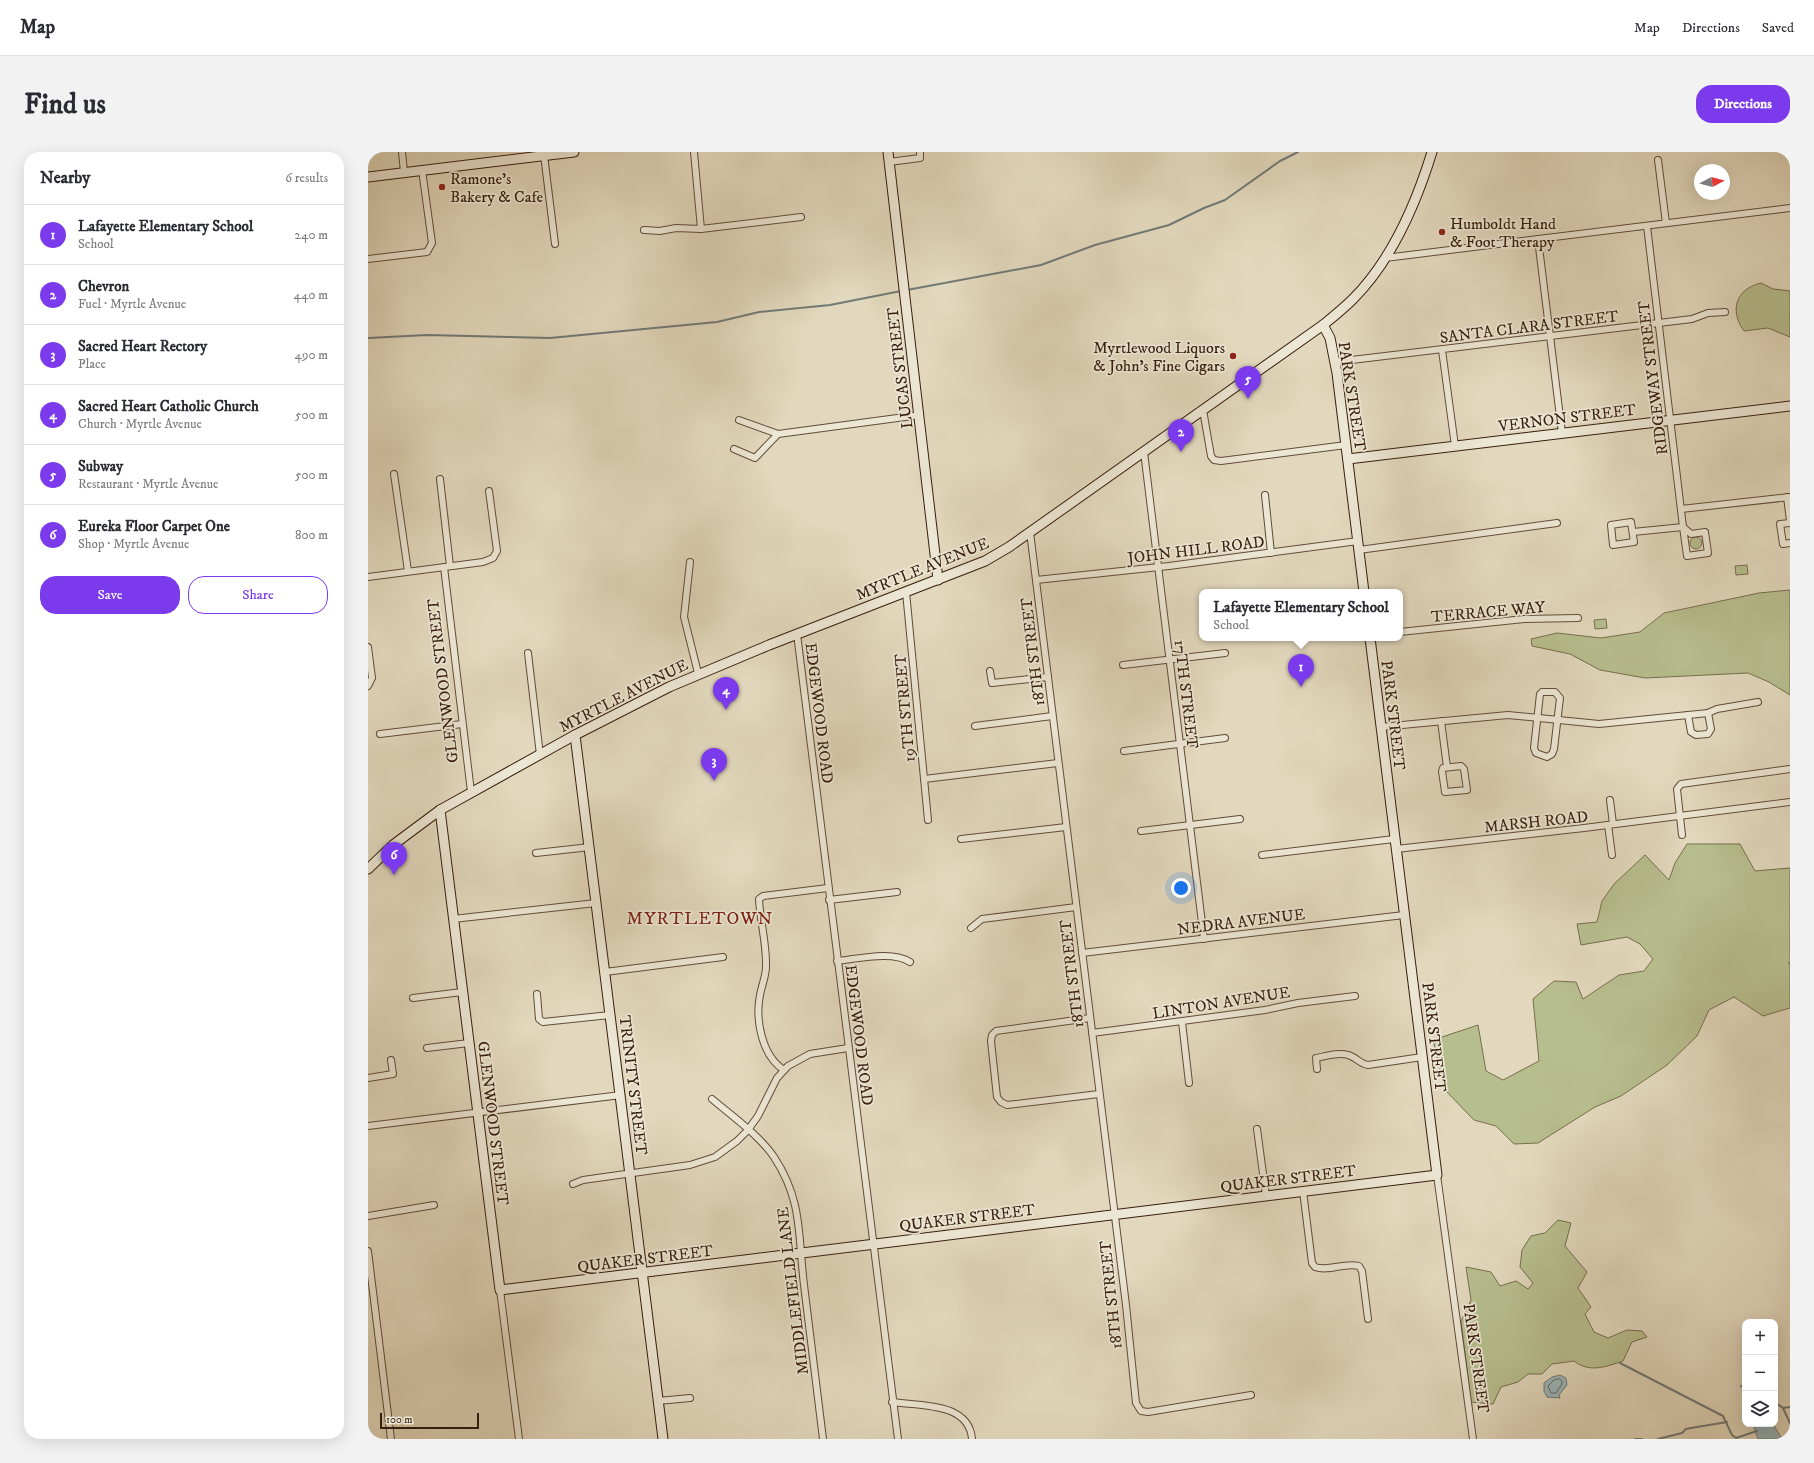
<!DOCTYPE html>
<html lang="en">
<head>
<meta charset="utf-8">
<style>
  body { margin:0; font-family:"IM FELL DW Pica",serif; background:#f2f2f3; color:#2b2b33 }
  .controls { position:absolute; right:12px; bottom:12px; display:grid; overflow:hidden; border-radius:8px; box-shadow:0 4px 16px #0002 }
  .controls button { width:36px; height:36px; display:grid; place-items:center; padding:0; border:0; border-bottom:1px solid #e1e1e2; background:#fff; color:#2b2b33; font:20px sans-serif }
  .compass { position:absolute; left:1326px; top:12px; width:36px; height:36px; border-radius:50%; background:#fff; box-shadow:0 4px 16px #0002; rotate:83deg }
  .scale { position:absolute; left:12px; bottom:10px; width:99px; box-sizing:border-box; padding-left:4px; border:2px solid #381e0d; border-top:0; font-size:11px; line-height:14px; white-space:nowrap; color:#381e0d; -webkit-text-stroke:3px #ece6d4; paint-order:stroke }
  .you { position:absolute; left:813px; top:736px; width:14px; height:14px; margin:-10px; border:3px solid #fff; border-radius:50%; background:#1a73e8; box-shadow:0 0 0 6px #1a73e833 }
  .badge { display:grid; place-items:center; width:26px; height:26px; border-radius:50%; background:#7c3aed; color:#fff; font-size:13px; font-weight:700 }
  .pin { position:absolute; translate:-50% -33px; filter:drop-shadow(0 1px 2px #0008) }
  .pin::after { content:''; position:absolute; top:21px; width:14px; height:12px; background:inherit; clip-path:polygon(0 0,100% 0,50% 100%) }
  .popup { position:absolute; left:831px; top:437px; width:204px; height:52px; box-sizing:border-box; display:grid; place-content:center; border-radius:8px; background:#fff; filter:drop-shadow(0 1px 3px #0005); font-size:13px; white-space:nowrap; color:#7c7c81 }
  .popup b { font-size:15px; color:#2b2b33 }
  .popup::after { content:''; position:absolute; left:50%; top:100%; margin-left:-8px; border:8px solid transparent; border-top-color:#fff }
  .list { margin:0; padding:0; list-style:none }
  h2 { display:flex; justify-content:space-between; align-items:center; height:52px; margin:0; padding:0 16px; font-size:17px }
  h2 small { font-size:13px; font-weight:400; color:#7c7c81 }
  .list li { display:grid; grid-template-columns:26px 1fr auto; gap:12px; align-items:center; box-sizing:border-box; height:60px; padding:0 16px; border-top:1px solid #e1e1e2 }
  .list b { display:block; font-size:15px; white-space:nowrap }
  .list p { margin:0; font-size:13px; white-space:nowrap; color:#7c7c81 }
  .list em { font-size:13px; font-style:normal; color:#7c7c81 }
  .actions { display:flex; gap:8px; padding:12px 16px }
  .actions a { flex:1; padding:9px 0; border:1px solid #7c3aed; border-radius:16px; text-align:center; font-size:14px; color:#7c3aed }
  .actions .main { background:#7c3aed; color:#fff }
  .icon { flex:none; width:22px; height:22px; fill:none; stroke:currentColor; stroke-width:2; stroke-linecap:round; stroke-linejoin:round }
  .map { position:relative; flex:none; width:1422px; height:1287px; overflow:hidden; border-radius:16px }
  header { display:flex; align-items:center; gap:24px; box-sizing:border-box; height:56px; padding:0 20px; background:#fff; border-bottom:1px solid #e1e1e2 }
  header strong { font-size:19px }
  nav { display:flex; gap:22px; margin-inline-start:auto; font-size:14px }
  .intro { display:flex; align-items:center; justify-content:space-between; box-sizing:border-box; height:96px; padding:0 24px }
  h1 { margin:0; font-size:28px }
  .button { padding:10px 18px; border-radius:16px; background:#7c3aed; color:#fff; font-size:14px; font-weight:700 }
  main { display:flex; gap:24px; padding:0 24px }
  aside { flex:1; background:#fff; border-radius:16px; box-shadow:0 4px 16px #0002 }
  .map>svg:first-child { display:block }
</style>
</head>
<body>
<header>
<strong>Map</strong>
<nav><a>Map</a><a>Directions</a><a>Saved</a></nav>
</header>
<div class="intro"><h1>Find us</h1><a class="button">Directions</a></div>
<main>
<aside>
<h2>Nearby<small>6 results</small></h2>
<ul class="list">
<li><span class="badge">1</span><div><b>Lafayette Elementary School</b><p>School</p></div><em>240 m</em></li>
<li><span class="badge">2</span><div><b>Chevron</b><p>Fuel · Myrtle Avenue</p></div><em>440 m</em></li>
<li><span class="badge">3</span><div><b>Sacred Heart Rectory</b><p>Place</p></div><em>490 m</em></li>
<li><span class="badge">4</span><div><b>Sacred Heart Catholic Church</b><p>Church · Myrtle Avenue</p></div><em>500 m</em></li>
<li><span class="badge">5</span><div><b>Subway</b><p>Restaurant · Myrtle Avenue</p></div><em>500 m</em></li>
<li><span class="badge">6</span><div><b>Eureka Floor Carpet One</b><p>Shop · Myrtle Avenue</p></div><em>800 m</em></li>
</ul>
<div class="actions"><a class="main">Save</a><a>Share</a></div>
</aside>
<div class="map">
<svg width="1422" height="1287" viewBox="0 0 1422 1287">
  <rect width="100%" height="100%" fill="#e2d8bd"/>
  <filter id="stains"><feTurbulence type="fractalNoise" baseFrequency=".005" numOctaves="4"/><feColorMatrix values="0 0 0 0 .2 0 0 0 0 .09 0 0 0 0 .02 0 0 0 .5 -.17"/></filter>
  <radialGradient id="worn" r=".72"><stop offset=".6" stop-color="#630" stop-opacity="0"/><stop offset="1" stop-color="#630" stop-opacity=".3"/></radialGradient>
  <g fill="#b7be8e" stroke="#786e4e">
    <path d="M1393,131l12,6 17,2v46l-22,-9 -24,3c-15,-21 -8,-42 17,-48z"/>
    <circle cx="1328" cy="391" r="6"/>
    <polygon points="1379,413 1380,422 1368,423 1367,414"/>
    <polygon points="1422,438 1422,543 1401,530 1380,521 1277,526 1232,518 1202,502 1164,494 1163,487 1189,481 1233,486 1272,480 1296,461 1391,441"/>
    <polygon points="1238,467 1239,476 1227,477 1226,468"/>
    <polygon points="1319,692 1372,692 1387,719 1422,716 1422,811 1420,811 1422,812 1422,856 1395,864 1366,845 1341,858 1329,884 1299,913 1253,944 1227,955 1170,991 1146,992 1128,974 1106,968 1077,938 1065,888 1110,873 1118,919 1135,928 1171,909 1165,847 1186,829 1208,830 1215,847 1251,823 1276,819 1285,807 1272,792 1259,785 1213,793 1209,772 1229,770 1234,749 1246,732 1277,703 1301,728 1307,711"/>
    <path d="M1190,1068l13,3 -6,23 22,26 -9,16 13,19 -6,7 9,18 14,6 19,-8 15,1 5,6 -15,5 -9,19c-17,6 -34,12 -49,0l-22,3 -10,10h-14l-10,8 -17,5 -8,17 -22,-2 -10,-81 10,-21 -5,-33 25,5 9,14 16,-5 12,8 5,-6 -13,-16 2,-17 9,-14 14,-3z"/>
  </g>
  <g fill="#99b7bc" stroke="#727a76">
    <polygon points="1192,1223 1198,1226 1199,1233 1191,1243 1192,1246 1179,1245 1176,1239 1176,1231 1184,1225"/>
    <polygon points="1385,1272 1405,1272 1414,1287 1390,1287"/>
  </g>
  <g fill="none" stroke-linecap="round" stroke-linejoin="round">
    <polygon stroke="#686a64" stroke-width="1" points="1192,1227 1194,1229 1194,1232 1188,1241 1183,1241 1180,1234 1186,1228"/>
    <g stroke="#727a76" stroke-width="2">
      <polyline points="539,138 673,113 727,93 801,73 836,56 857,48 912,9 930,0"/>
      <polyline points="0,186 59,183 182,186 349,170 391,160 462,153 533,139"/>
      <polyline points="1252,1211 1355,1264 1364,1283 1368,1286 1389,1279"/>
      <polyline points="1373,1234 1377,1236"/>
      <polyline points="1407,1250 1415,1256 1422,1255"/>
      <polyline points="1415,1256 1422,1271"/>
      <polyline points="1267,1287 1274,1287"/>
      <polyline points="1290,1287 1314,1281 1318,1277 1323,1276 1359,1270"/>
    </g>
    <defs>
      <g id="street">
        <polyline points="34,0 36,20"/>
        <polyline points="326,0 333,77"/>
        <polyline points="176,3 187,92"/>
        <polyline points="1290,8 1298,71"/>
        <polyline points="521,10 552,6 552,0"/>
        <polyline points="276,78 292,79 308,76 333,77 433,65"/>
        <polyline points="1170,87 1194,281"/>
        <polyline points="1017,106 1422,56"/>
        <polyline points="0,107 59,100 64,91 54,18"/>
        <polyline points="1074,198 1087,294"/>
        <polyline points="967,210 1324,167 1340,161 1357,160"/>
        <polyline points="835,258 843,304 846,308 853,309 978,293"/>
        <polyline points="371,268 410,282 552,263"/>
        <polyline points="366,297 387,306 410,282"/>
        <polyline points="776,300 836,787"/>
        <polyline points="26,322 40,419"/>
        <polyline points="72,327 82,414"/>
        <polyline points="897,343 903,401"/>
        <polyline points="1419,345 1422,369"/>
        <polyline points="1313,357 1422,345"/>
        <polygon points="1263,370 1266,390 1245,393 1243,373"/>
        <polyline points="1422,371 1412,372 1415,392 1422,391"/>
        <polygon points="1315,375 1323,382 1337,380 1340,401 1319,404"/>
        <polyline points="662,380 758,1153 768,1251 773,1259 780,1260 883,1243"/>
        <polyline points="1265,380 1315,375 1279,74"/>
        <polyline points="991,398 1189,371"/>
        <polyline points="322,410 316,465 330,521"/>
        <polyline points="76,415 103,640"/>
        <polyline points="0,425 115,410 125,406 129,399 121,339"/>
        <polyline points="668,428 801,414 990,389"/>
        <polyline points="538,440 560,668"/>
        <polyline points="1032,480 1156,467 1210,466"/>
        <polyline points="429,482 530,1287"/>
        <polyline points="0,495 4,526 0,534"/>
        <polyline points="160,501 172,603"/>
        <polyline points="755,513 857,501"/>
        <polyline points="622,519 624,531 680,525"/>
        <polygon points="1174,540 1187,540 1192,546 1186,597 1184,602 1179,605 1168,601 1166,596 1172,542"/>
        <polyline points="1320,563 1323,580 1328,583 1340,582 1343,577 1340,561"/>
        <polyline points="1073,569 1079,615"/>
        <polyline points="607,574 684,564"/>
        <polyline points="1013,575 1140,563 1231,572 1340,561 1349,557 1390,550"/>
        <polyline points="12,582 94,572"/>
        <polyline points="756,599 857,586"/>
        <polygon points="1093,614 1096,617 1099,638 1077,640 1074,619 1075,616"/>
        <polyline points="556,627 690,611"/>
        <polyline points="1242,648 1245,672"/>
        <polyline points="1240,673 1244,703"/>
        <polyline points="773,679 872,667"/>
        <polyline points="1314,683 1309,637 1313,632 1422,617"/>
        <polyline points="593,687 698,675"/>
        <polyline points="1028,697 1216,676 1422,650"/>
        <polyline points="168,701 222,695"/>
        <polyline points="894,703 1026,687"/>
        <polyline points="461,748 529,740"/>
        <polyline points="85,767 228,751"/>
        <polyline points="603,776 614,767 708,755"/>
        <polyline points="714,801 1036,763"/>
        <path d="M469,809c20,-2 56,-11 73,1"/>
        <polyline points="237,820 355,805"/>
        <polyline points="169,842 171,867 175,870 242,863"/>
        <polyline points="45,846 94,840"/>
        <polyline points="722,866 628,879 624,883 623,889 629,945 633,950 639,953 731,942"/>
        <polyline points="814,870 821,931"/>
        <polyline points="724,881 897,858 930,851 987,844"/>
        <polyline points="59,896 101,891"/>
        <path d="M949,917l-1,-11c10,-2 23,-6 32,-3 8,2 12,9 20,10l54,-8"/>
        <path d="M416,918c-22,-14 -29,-50 -24,-75 2,-11 7,-21 6,-32 0,-22 -6,-43 -7,-64l4,-3 65,-8"/>
        <polyline points="0,926 25,922 23,908"/>
        <path d="M344,947c20,17 48,37 62,58 29,44 24,79 30,128 6,52 13,103 19,154"/>
        <polyline points="0,974 253,943"/>
        <polyline points="889,977 898,1044"/>
        <polyline points="1069,1023 1105,1287"/>
        <polyline points="205,1032 215,1028 322,1013 347,1005 369,989 380,978 390,964 409,926 420,914 442,902 480,896"/>
        <path d="M935,1039l9,72 3,4c14,5 29,-5 44,-1l3,5 6,48"/>
        <polyline points="0,1064 66,1053"/>
        <polyline points="0,1099 23,1287"/>
        <polyline points="132,1138 151,1287"/>
        <polyline points="290,1249 322,1246"/>
        <path d="M524,1250c28,4 77,0 80,37"/>
      </g>
      <g id="secondary">
        <polyline points="520,0 570,428"/>
        <polyline points="0,25 206,0"/>
        <polyline points="955,173 962,186 969,221 996,440"/>
        <polyline points="980,307 1422,254"/>
        <polyline points="207,583 295,1287"/>
        <polyline points="72,658 132,1138 1069,1023 1002,486"/>
        <path d="M0,717l25,-24 47,-35 135,-75 94,-48 100,-42 216,-84 24,-14 314,-222c10,-8 21,-17 30,-26 39,-39 63,-95 79,-147"/>
      </g>
    </defs>
    <use href="#street" stroke="#624c39" stroke-width="8"/>
    <use href="#secondary" stroke="#381e0d" stroke-width="11"/>
    <use href="#street" stroke="#ece6d4" stroke-width="6"/>
    <use href="#secondary" stroke="#ece6d4" stroke-width="9"/>
  </g>
  <g fill="#8f2418" stroke="#ece6d4" stroke-width="1.5">
    <circle cx="74" cy="35" r="4"/>
    <circle cx="1074" cy="80" r="4"/>
    <circle cx="865" cy="204" r="4"/>
  </g>
  <g text-anchor="middle" stroke-width="3.5" stroke-linejoin="round" paint-order="stroke">
    <g font-size="16" fill="#381e0d" stroke="#ece6d4" text-anchor="start">
      <text x="82" y="32">Ramone's<tspan x="82" dy="18">Bakery &amp; Cafe</tspan></text>
      <text x="1082" y="77">Humboldt Hand<tspan x="1082" dy="18">&amp; Foot Therapy</tspan></text>
      <text x="857" y="201" text-anchor="end">Myrtlewood Liquors<tspan x="857" dy="18">&amp; John’s Fine Cigars</tspan></text>
    </g>
    <g font-size="16" fill="#381e0d" stroke="#ece6d4">
      <text transform="translate(1161 174) rotate(-7)" y="6">SANTA CLARA STREET</text>
      <text transform="translate(531 216) rotate(-97)" y="6">LUCAS STREET</text>
      <text transform="translate(1284 226) rotate(-97)" y="6">RIDGEWAY STREET</text>
      <text transform="translate(985 244) rotate(81)" y="6">PARK STREET</text>
      <text transform="translate(1199 265) rotate(-7)" y="6">VERNON STREET</text>
      <text transform="translate(828 397) rotate(-7)" y="6">JOHN HILL ROAD</text>
      <text transform="translate(554 416) rotate(-22)" y="6">MYRTLE AVENUE</text>
      <text transform="translate(1120 459) rotate(-5)" y="6">TERRACE WAY</text>
      <text transform="translate(664 500) rotate(-97)" y="6">18TH STREET</text>
      <text transform="translate(74 529) rotate(-97)" y="6">GLENWOOD STREET</text>
      <text transform="translate(819 542) rotate(83)" y="6">17TH STREET</text>
      <text transform="translate(255 543) rotate(-27)" y="6">MYRTLE AVENUE</text>
      <text transform="translate(536 556) rotate(-95)" y="6">19TH STREET</text>
      <text transform="translate(452 561) rotate(83)" y="6">EDGEWOOD ROAD</text>
      <text transform="translate(1026 563) rotate(83)" y="6">PARK STREET</text>
      <text transform="translate(1168 669) rotate(-6)" y="6">MARSH ROAD</text>
      <text transform="translate(873 769) rotate(-7)" y="6">NEDRA AVENUE</text>
      <text transform="translate(703 822) rotate(-97)" y="6">18TH STREET</text>
      <text transform="translate(853 850) rotate(-9)" y="6">LINTON AVENUE</text>
      <text transform="translate(492 883) rotate(83)" y="6">EDGEWOOD ROAD</text>
      <text transform="translate(1067 885) rotate(83)" y="6">PARK STREET</text>
      <text transform="translate(266 933) rotate(83)" y="6">TRINITY STREET</text>
      <text transform="translate(126 971) rotate(83)" y="6">GLENWOOD STREET</text>
      <text transform="translate(920 1026) rotate(-7)" y="6">QUAKER STREET</text>
      <text transform="translate(599 1065) rotate(-7)" y="6">QUAKER STREET</text>
      <text transform="translate(277 1106) rotate(-7)" y="6">QUAKER STREET</text>
      <text transform="translate(424 1139) rotate(-97)" y="6">MIDDLEFIELD LANE</text>
      <text transform="translate(742 1143) rotate(-96)" y="6">18TH STREET</text>
      <text transform="translate(1109 1206) rotate(82)" y="6">PARK STREET</text>
    </g>
    <g font-size="18" letter-spacing="1" fill="#7a1f14" stroke="#ece6d4">
      <text x="332" y="772">MYRTLETOWN</text>
    </g>
  </g>
  <rect width="100%" height="100%" filter="url(#stains)"/>
  <rect width="100%" height="100%" fill="url(#worn)"/>
</svg>
<div class="controls">
<button>+</button>
<button>−</button>
<button><svg class="icon" aria-label="layers" viewBox="0 0 24 24"><path d="M12 4l9 5-9 5-9-5zM3 14l9 5 9-5"/></svg></button>
</div>
<svg class="compass" viewBox="-18 -18 36 36"><path d="M0-13l5 13h-10z" fill="#e53935"/><path d="M0 13l5-13h-10z" fill="#7c7c81"/></svg>
<div class="scale">100 m</div>
<div class="you"></div>
<div class="pin badge" style="left:933px;top:535px">1</div>
<div class="popup"><b>Lafayette Elementary School</b>School</div>
<div class="pin badge" style="left:813px;top:300px">2</div>
<div class="pin badge" style="left:346px;top:629px">3</div>
<div class="pin badge" style="left:358px;top:558px">4</div>
<div class="pin badge" style="left:880px;top:247px">5</div>
<div class="pin badge" style="left:26px;top:723px">6</div>
</div>
</main>
</body>
</html>
